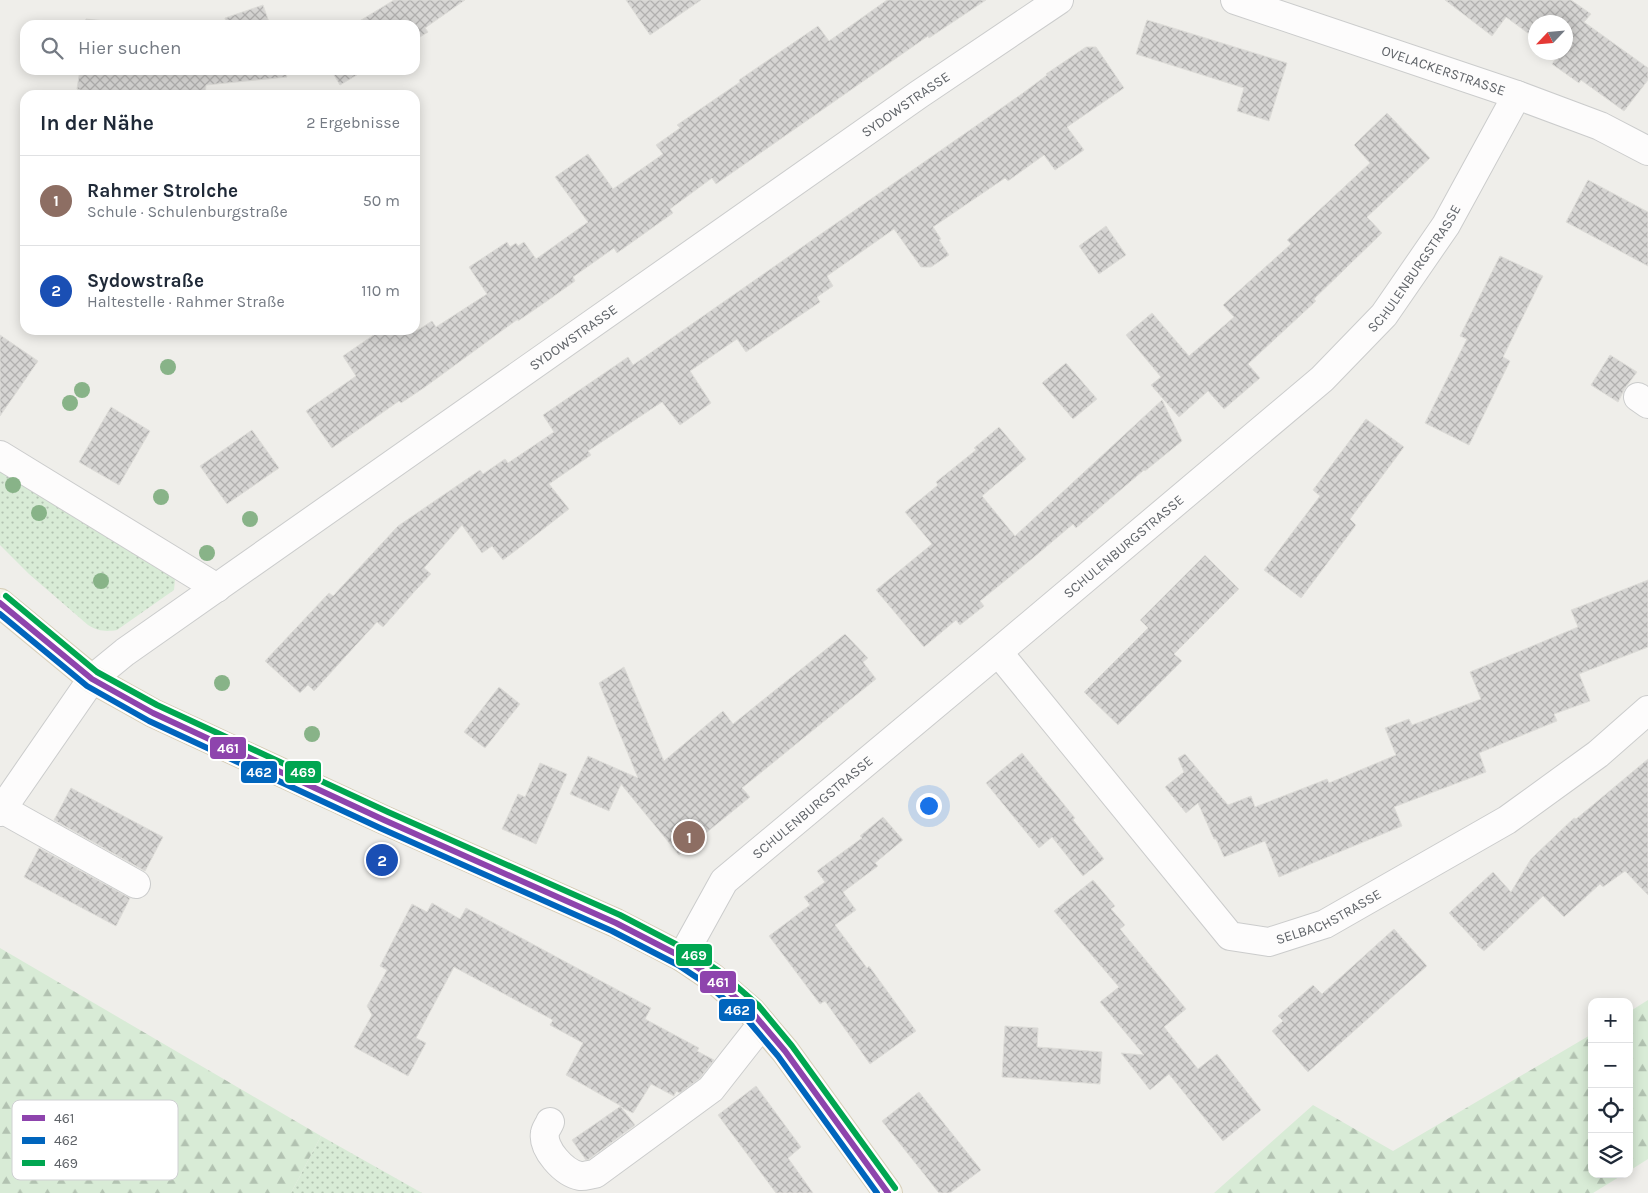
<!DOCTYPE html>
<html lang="de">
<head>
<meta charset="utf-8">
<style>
  body { margin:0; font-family:Karla,sans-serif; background:#f2f2f3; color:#1f2937 }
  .controls { position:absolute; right:15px; bottom:15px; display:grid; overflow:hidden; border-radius:10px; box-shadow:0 2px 12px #0003 }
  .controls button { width:45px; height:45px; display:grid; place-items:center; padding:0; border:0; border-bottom:1px solid #e0e1e3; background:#fff; color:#1f2937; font:25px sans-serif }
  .compass { position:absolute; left:1528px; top:15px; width:45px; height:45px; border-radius:50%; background:#fff; box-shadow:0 2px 12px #0003; rotate:244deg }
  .you { position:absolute; left:928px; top:805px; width:18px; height:18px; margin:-12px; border:4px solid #fff; border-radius:50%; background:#1a73e8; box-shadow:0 0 0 8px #1a73e833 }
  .badge { display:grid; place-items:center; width:32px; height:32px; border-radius:50%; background:#2563eb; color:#fff; font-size:16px; font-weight:700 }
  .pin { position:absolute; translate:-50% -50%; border:2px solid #fff; box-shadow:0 1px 5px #0006 }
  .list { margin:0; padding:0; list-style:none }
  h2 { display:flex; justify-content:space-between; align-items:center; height:65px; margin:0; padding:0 20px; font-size:21px }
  h2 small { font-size:16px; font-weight:400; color:#747a83 }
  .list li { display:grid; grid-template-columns:32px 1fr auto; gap:15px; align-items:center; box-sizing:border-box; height:90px; padding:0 20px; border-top:1px solid #e0e1e3 }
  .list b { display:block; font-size:19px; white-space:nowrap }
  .list p { margin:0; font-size:16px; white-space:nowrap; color:#747a83 }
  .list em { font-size:16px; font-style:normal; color:#747a83 }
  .icon { flex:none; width:28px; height:28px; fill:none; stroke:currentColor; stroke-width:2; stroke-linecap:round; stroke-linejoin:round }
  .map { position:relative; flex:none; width:1648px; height:1193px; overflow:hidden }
  .search { position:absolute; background:#fff; box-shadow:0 2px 12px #0003; left:20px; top:20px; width:400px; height:55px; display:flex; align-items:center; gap:12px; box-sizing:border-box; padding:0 18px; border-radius:15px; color:#747a83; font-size:19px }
  .panel { position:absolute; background:#fff; box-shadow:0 2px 12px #0003; left:20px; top:90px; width:400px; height:245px; border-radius:15px }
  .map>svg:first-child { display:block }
</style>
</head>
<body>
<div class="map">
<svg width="1648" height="1193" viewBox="0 0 1648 1193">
  <defs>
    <pattern id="grass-dots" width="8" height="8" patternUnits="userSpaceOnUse" patternTransform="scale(1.25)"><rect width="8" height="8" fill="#d8ebd6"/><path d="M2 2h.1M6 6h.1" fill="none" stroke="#b2c2b1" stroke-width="1.8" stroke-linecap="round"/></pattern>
    <pattern id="forest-firs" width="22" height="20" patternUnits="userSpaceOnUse" patternTransform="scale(1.25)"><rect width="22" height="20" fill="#d8ebd6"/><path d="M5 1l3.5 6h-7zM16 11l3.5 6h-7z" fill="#b2c2b1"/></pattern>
    <pattern id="building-cross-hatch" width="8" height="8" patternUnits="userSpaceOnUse" patternTransform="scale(1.25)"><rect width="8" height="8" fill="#d6d5d3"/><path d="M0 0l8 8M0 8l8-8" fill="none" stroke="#b1b0af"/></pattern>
  </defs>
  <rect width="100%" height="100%" fill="#efeeea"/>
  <g fill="url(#grass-dots)">
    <path d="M0,467l165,96 10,17 -1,10 -57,40c-12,2 -19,1 -29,-5l-59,-51 -29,-29z"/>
    <polygon points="321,1136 422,1193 291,1193"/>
  </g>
  <g fill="url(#forest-firs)">
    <polygon points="0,948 321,1136 291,1193 0,1193"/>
    <polygon points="1648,1000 1648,1159 1629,1171 1629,1012"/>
    <polygon points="1592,1034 1592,1174 1624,1174 1593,1193 1214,1193 1313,1105 1393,1151"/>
  </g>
  <g fill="url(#building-cross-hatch)" stroke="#deddd9">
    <polygon points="394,0 465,0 425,28 428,32 415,40 415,25 353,25"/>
    <polygon points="626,0 701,0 650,35"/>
    <polygon points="887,0 986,0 929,38 928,36 716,184 712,178 670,209 673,213 617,253 614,248 573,277 575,281 547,301 518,321 518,319 425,387 401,403 399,401 332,448 306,411 356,376 343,356 381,330 418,330 432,321 436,327 487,294 469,267 507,242 510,247 516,243 518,246 524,242 536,259 588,222 555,177 588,154 613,189 663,154 656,145 680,128 677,125 740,82 739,80 818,26 829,41"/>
    <polygon points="1445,0 1571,0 1591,14 1584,22 1648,68 1648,80 1624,111 1581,80 1579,83 1552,64 1558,56 1553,52 1566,52 1566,22 1536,22 1536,39 1506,17 1492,36"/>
    <polygon points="263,5 270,25 227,25 225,18"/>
    <polygon points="86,19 124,23 141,25 85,25"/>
    <polygon points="1147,20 1287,63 1269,121 1237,111 1244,88 1136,54"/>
    <polygon points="1086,47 1096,47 1124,88 1067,127 1084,150 1055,170 1044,155 1008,181 1005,178 933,227 941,239 939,240 949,255 931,267 921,267 894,229 827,276 833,286 817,297 820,302 746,352 737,339 690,371 711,403 680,425 662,402 588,451 591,455 549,484 569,509 523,545 503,560 492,546 482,553 462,525 424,568 431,574 415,591 383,627 377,622 314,691 308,685 300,693 265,661 329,593 333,596 398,526 480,470 483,474 505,459 508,463 554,432 543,415 628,357 633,365 1023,93 1047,75 1046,74"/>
    <polygon points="80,70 284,70 287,77 206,85 205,95 97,95 77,89"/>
    <polygon points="331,70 365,70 340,85"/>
    <polygon points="1387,113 1430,158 1367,217 1382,233 1314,299 1316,301 1248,364 1260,378 1224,409 1208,391 1179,417 1151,385 1161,377 1126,335 1152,313 1189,356 1234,317 1223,305 1291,244 1287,240 1370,163 1354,145"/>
    <polygon points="1588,180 1648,212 1648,266 1566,222"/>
    <polygon points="1106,226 1126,255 1099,274 1079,246"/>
    <polygon points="1500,256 1543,276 1503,357 1510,361 1469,445 1425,423 1467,339 1460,336"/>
    <polygon points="0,335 38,361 0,416"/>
    <polygon points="1610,355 1637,372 1625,388 1618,402 1591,385"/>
    <polygon points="1066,363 1097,399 1073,419 1042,383"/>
    <polygon points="1162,400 1182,441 1145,471 1144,470 1076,528 1073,524 1033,558 980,601 984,606 960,625 956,620 924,647 876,590 932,544 905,512 938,485 936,482 976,450 974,448 999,427 1026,459 982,496 1015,536"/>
    <polygon points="111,407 150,431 119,485 79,462"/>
    <polygon points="1366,419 1404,447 1350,519 1356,525 1301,598 1264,570 1320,496 1313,490"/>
    <polygon points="252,430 279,468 227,504 200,466"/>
    <polygon points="1205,555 1239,589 1174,654 1182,661 1118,725 1084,692 1148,628 1140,620"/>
    <polygon points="1648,580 1648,647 1579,674 1590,701 1554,714 1557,721 1479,753 1486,772 1394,807 1402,826 1279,877 1265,841 1224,857 1216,839 1214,839 1198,803 1186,813 1165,787 1184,772 1178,758 1185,754 1228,805 1251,796 1255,807 1327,779 1329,783 1396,755 1385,728 1409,719 1412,725 1481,699 1470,672 1578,627 1571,610"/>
    <polygon points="845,634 868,658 863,662 876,679 742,788 750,797 679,855 621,784 609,811 570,794 588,756 638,778 599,683 624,667 664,761 723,711 733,724"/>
    <polygon points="499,687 520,704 485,748 464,732"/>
    <polygon points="1022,753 1075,818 1073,820 1104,859 1083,876 1052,837 1039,848 986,783"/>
    <polygon points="1648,759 1648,895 1625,871 1603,887 1600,884 1564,917 1543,896 1484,951 1477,945 1478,944 1449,913 1493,872 1511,892 1531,859 1574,818 1576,819"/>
    <polygon points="540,763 567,774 536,844 502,829 518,794 525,797"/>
    <polygon points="71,788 163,837 145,871 54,820"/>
    <polygon points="883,817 903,840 875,863 878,866 843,892 856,910 835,925 867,968 869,966 916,1031 870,1064 825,1001 820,1004 769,936 810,905 804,897 825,882 817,871 862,838 860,836"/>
    <polygon points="39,848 130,898 116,926 24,877"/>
    <polygon points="1093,880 1115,906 1111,909 1125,925 1120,929 1186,1009 1164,1027 1198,1069 1217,1054 1261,1110 1223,1141 1169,1074 1150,1090 1121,1053 1144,1055 1100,1002 1119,987 1054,911"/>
    <polygon points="432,903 460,919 466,908 651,1008 645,1019 699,1048 697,1051 714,1060 700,1078 680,1093 676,1091 674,1096 651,1084 633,1113 621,1107 635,1125 589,1159 586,1160 572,1140 621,1106 566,1075 583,1043 550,1025 553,1020 454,967 416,1038 426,1043 408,1076 354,1047 372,1015 367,1006 387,970 380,966 412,904 427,912"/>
    <polygon points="1394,929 1427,966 1308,1072 1272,1031 1283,1021 1278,1016 1313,985 1322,994"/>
    <polygon points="1005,1026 1038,1028 1037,1047 1102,1052 1100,1084 1002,1077"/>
    <polygon points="756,1086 801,1147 788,1158 813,1193 776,1193 718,1115"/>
    <polygon points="919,1092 981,1170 950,1193 939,1193 882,1121"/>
  </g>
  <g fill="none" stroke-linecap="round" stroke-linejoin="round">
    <defs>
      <g id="minor">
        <path id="s1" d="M1235,0l282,95 83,31 48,25"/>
        <polyline points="1638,397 1648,404"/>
        <polyline points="0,455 217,588"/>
        <path id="s2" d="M998,652l232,284 39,6 56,-18 182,-104 91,-66 50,-44"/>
        <polyline points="2,809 136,884"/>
        <path id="s3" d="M0,812l92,-133 33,-27 793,-557 141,-95"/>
        <path id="s4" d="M682,957l42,-76 274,-229 324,-273 62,-64 62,-90 71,-130"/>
        <path d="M550,1122c-1,3 -5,8 -5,11 -3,16 19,40 35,43 4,1 10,-2 15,-2l116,-85 51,-65"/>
      </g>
      <polyline id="major" points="0,603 92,679 153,713 384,820 616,923 682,957 713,978 751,1011 762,1024 785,1051 888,1193"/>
    </defs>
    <use href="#minor" stroke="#cbcccc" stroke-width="30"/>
    <use href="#major" stroke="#d7ceb8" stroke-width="30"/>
    <use href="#minor" stroke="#fdfcfc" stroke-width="28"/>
    <use href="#major" stroke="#f4f2e9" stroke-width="28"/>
    <defs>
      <polyline id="bus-1" points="0,603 92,679 153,713 384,820 616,923 682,957 713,978 751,1011 785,1051 888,1193"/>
      <polyline id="bus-2" points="0,614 87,686 149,721 380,828 612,931 678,965 708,985 745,1017 778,1056 877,1193"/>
      <polyline id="bus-3" points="6,596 97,672 157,705 388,812 620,915 687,950 719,971 758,1005 792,1046 895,1188"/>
    </defs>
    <use href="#bus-1" stroke="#fff" stroke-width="10"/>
    <use href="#bus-2" stroke="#fff" stroke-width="10"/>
    <use href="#bus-3" stroke="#fff" stroke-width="10"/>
    <use href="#bus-1" stroke="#8e44ad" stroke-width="6"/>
    <use href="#bus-2" stroke="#0065bd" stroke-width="6"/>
    <use href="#bus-3" stroke="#00a651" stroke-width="6"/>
  </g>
  <g fill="#88b388">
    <circle cx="168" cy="367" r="8"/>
    <circle cx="82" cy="390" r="8"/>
    <circle cx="70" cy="403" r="8"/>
    <circle cx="13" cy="485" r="8"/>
    <circle cx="161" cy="497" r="8"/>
    <circle cx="39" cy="513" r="8"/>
    <circle cx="250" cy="519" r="8"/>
    <circle cx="207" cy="553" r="8"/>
    <circle cx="101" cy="581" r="8"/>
    <circle cx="222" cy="683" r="8"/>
    <circle cx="312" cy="734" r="8"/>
  </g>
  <g text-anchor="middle" stroke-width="5" stroke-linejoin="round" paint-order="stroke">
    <g font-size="14" fill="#5f6368" stroke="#fff">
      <text dy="5" stroke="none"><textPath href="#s1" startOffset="220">OVELACKERSTRASSE</textPath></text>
      <text dy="5" stroke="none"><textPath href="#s3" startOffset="1158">SYDOWSTRASSE</textPath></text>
      <text dy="5" stroke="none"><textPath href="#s4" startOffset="1012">SCHULENBURGSTRASSE</textPath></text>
      <text dy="5" stroke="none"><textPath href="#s3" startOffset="752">SYDOWSTRASSE</textPath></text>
      <text dy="5" stroke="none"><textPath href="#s4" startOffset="608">SCHULENBURGSTRASSE</textPath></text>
      <text dy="5" stroke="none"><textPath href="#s4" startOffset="202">SCHULENBURGSTRASSE</textPath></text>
      <text dy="5" stroke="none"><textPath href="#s2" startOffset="471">SELBACHSTRASSE</textPath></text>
    </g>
  </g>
  <rect x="12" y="1100" width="166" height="80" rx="8" fill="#fff" stroke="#cfd0d2" stroke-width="1"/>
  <rect x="22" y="1115" width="23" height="6" fill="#8e44ad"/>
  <rect x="22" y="1137" width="23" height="7" fill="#0065bd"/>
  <rect x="22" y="1160" width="23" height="6" fill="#00a651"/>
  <g font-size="14" fill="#5f6368">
    <text x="54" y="1123">461</text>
    <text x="54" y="1145">462</text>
    <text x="54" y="1168">469</text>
  </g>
  <g stroke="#fff" stroke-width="2">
    <rect x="209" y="736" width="38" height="24" rx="5" fill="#8e44ad"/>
    <rect x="240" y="760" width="38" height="24" rx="5" fill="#0065bd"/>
    <rect x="284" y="760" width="38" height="24" rx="5" fill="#00a651"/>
    <rect x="675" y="943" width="38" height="24" rx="5" fill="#00a651"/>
    <rect x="699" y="970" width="38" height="24" rx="5" fill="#8e44ad"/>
    <rect x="718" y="998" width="38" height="24" rx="5" fill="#0065bd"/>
  </g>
  <g font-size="14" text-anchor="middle" font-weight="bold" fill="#fff">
    <text x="228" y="753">461</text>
    <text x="259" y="777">462</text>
    <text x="303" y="777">469</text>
    <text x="694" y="960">469</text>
    <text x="718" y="987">461</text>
    <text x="737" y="1015">462</text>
  </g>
</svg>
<div class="controls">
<button>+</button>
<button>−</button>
<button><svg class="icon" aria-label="locate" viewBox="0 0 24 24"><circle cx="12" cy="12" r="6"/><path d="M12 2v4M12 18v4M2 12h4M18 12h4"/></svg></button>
<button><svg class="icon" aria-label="layers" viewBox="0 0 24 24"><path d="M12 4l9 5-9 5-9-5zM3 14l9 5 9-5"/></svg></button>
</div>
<svg class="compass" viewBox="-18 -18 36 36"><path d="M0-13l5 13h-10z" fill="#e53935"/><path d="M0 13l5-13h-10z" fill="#747a83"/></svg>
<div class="you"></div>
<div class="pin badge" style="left:689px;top:837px;background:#8d6e63">1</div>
<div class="pin badge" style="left:382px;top:860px;background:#1a4fb4">2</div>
<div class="search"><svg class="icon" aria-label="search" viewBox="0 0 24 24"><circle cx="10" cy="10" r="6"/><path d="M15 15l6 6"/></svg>Hier suchen</div>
<section class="panel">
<h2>In der Nähe<small>2 Ergebnisse</small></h2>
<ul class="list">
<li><span class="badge" style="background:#8d6e63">1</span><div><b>Rahmer Strolche</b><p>Schule · Schulenburgstraße</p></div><em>50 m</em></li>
<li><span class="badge" style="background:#1a4fb4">2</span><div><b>Sydowstraße</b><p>Haltestelle · Rahmer Straße</p></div><em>110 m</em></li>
</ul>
</section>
</div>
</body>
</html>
